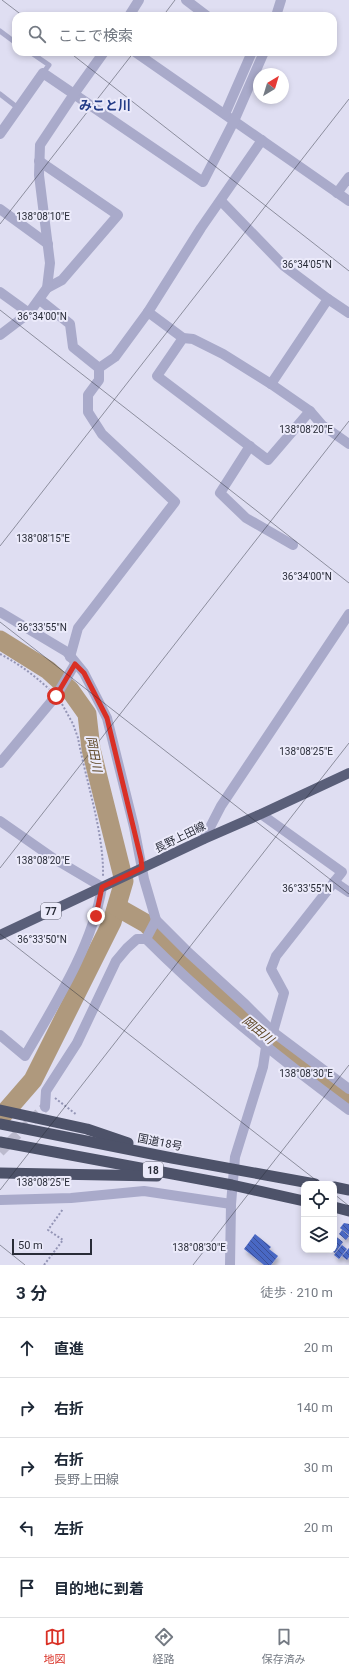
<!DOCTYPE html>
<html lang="ja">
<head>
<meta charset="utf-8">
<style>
  body { margin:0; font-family:Roboto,"Noto Sans JP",sans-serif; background:#f6f6f7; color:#1f2937 }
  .controls { position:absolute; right:12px; bottom:12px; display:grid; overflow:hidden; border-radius:8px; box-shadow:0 2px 6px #0003 }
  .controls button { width:36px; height:36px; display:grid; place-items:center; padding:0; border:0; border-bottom:1px solid #e0e1e3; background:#fff; color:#1f2937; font:20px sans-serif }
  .compass { position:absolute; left:253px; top:68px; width:36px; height:36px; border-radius:50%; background:#fff; box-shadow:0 2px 6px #0003; rotate:38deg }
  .scale { position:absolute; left:12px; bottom:10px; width:80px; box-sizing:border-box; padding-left:4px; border:2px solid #292c38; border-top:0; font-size:11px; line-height:14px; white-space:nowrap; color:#292c38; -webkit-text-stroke:3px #ebeafa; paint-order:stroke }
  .stop { position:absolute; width:12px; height:12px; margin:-9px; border:3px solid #d93025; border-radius:50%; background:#fff }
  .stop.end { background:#d93025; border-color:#fff; box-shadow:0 1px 4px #0008 }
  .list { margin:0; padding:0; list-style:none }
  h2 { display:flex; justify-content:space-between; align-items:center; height:52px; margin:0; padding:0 16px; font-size:17px }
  h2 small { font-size:13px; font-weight:400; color:#747a83 }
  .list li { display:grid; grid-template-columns:26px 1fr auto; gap:12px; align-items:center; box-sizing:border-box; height:60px; padding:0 16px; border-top:1px solid #e0e1e3 }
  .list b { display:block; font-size:15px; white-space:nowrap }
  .list p { margin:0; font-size:13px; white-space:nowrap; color:#747a83 }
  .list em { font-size:13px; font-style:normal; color:#747a83 }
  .icon { flex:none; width:22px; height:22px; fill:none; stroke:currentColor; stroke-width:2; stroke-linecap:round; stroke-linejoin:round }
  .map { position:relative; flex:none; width:349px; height:1265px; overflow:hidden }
  .search { position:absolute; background:#fff; box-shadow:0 2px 6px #0003; left:12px; right:12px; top:12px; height:44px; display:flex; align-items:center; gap:10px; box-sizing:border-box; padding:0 14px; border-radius:12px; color:#747a83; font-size:15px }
  .sheet { height:352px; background:#fff }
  nav { display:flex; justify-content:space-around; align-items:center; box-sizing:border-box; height:56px; border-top:1px solid #e0e1e3; background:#fff; font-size:11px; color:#747a83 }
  nav a { display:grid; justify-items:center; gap:2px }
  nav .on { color:#d93025 }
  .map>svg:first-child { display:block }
</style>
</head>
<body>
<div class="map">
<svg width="349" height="1265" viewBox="0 0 349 1265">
  <defs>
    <pattern id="building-back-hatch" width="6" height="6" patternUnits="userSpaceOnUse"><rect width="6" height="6" fill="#4a67c4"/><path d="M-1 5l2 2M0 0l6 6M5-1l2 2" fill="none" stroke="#3a5097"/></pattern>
    <filter id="shadow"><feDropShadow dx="2" dy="4" stdDeviation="2" flood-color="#0004"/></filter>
  </defs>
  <rect width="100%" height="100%" fill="#dfdef2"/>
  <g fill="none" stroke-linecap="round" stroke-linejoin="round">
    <g stroke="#af997d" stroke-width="19">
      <polyline points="0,640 48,670 70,690 87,714 91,749 124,881 112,922 33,1080 0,1118"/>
      <polyline points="117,907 147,924 195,976 261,1033 349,1100"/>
    </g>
  </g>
  <g fill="url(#building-back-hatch)" filter="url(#shadow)">
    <polygon points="344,1223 349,1224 349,1235 340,1228"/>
    <polygon points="342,1230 349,1236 346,1240 339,1234"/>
    <polygon points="255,1234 271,1247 269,1249 278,1256 271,1265 264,1265 244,1249"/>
    <polygon points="334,1235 343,1242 335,1253 331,1250 334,1250"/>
    <polygon points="342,1245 347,1249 339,1259 334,1255"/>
    <polygon points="349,1248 349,1257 347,1260 342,1256"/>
  </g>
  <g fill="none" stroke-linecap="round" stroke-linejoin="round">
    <polyline stroke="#bbbacd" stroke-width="10" stroke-dasharray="10 5" stroke-linecap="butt" points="0,1152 45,1107"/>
    <g stroke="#9495b6" stroke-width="2" stroke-dasharray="2 2" stroke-linecap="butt">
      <path d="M0,654c19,10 34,21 49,35"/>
      <path d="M62,704l11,20 5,14c8,43 26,95 25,138"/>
      <polyline points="55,1098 77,1115"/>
      <polyline points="44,1265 63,1240 48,1230 63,1209"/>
    </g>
    <g stroke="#a9aaca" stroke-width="5">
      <polyline points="0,31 16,43"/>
      <polyline points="30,52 49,65 43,73"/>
      <polyline points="0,94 18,108"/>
    </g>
    <g stroke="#a9aaca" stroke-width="10">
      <polyline points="186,0 207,16"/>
      <polyline points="276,16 281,0"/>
      <polyline points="135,52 349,201"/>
      <polyline points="225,114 252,52"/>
      <polyline points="0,134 43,73 203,182 234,121 264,52"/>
      <polyline points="262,140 201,228 148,312 183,338 193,339 223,354 271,384 310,411 322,425 349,444"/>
      <polyline points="39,161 118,215 62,280 47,288"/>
      <polyline points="337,193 349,177"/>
      <polyline points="221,201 284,266 328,299 271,384"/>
      <polyline points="0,209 48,244"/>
      <polyline points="0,292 29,313"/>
      <polyline points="328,299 349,313"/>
      <polyline points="40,300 70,324 73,347 99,368"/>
      <polyline points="183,338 157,376 268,460 310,411"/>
      <polyline points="99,368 115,357 148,312"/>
      <polyline points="250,446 220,493 246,518 293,545"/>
      <polyline points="0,612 67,652 84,673 107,718 134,827 144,879 156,920 189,953 245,1004 273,1032 349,1089"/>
      <polyline points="70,657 78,628 175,502 102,434 88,412 88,395 99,380 99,368"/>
      <polyline points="0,763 56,696 75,664"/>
      <polyline points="334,882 349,892"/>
      <path d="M146,939c63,63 131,118 203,171"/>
      <path d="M0,1035l25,21c30,-52 67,-109 77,-169"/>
      <polyline points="45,1107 46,1091 77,1043 116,961 127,948 137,939 146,939 156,920"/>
      <polyline points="0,1200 71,1198 144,1191 231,1204"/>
      <polyline points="230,1265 231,1204 235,1157 263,1067 266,1047 273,1032 284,993 271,969 276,956 342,872 261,814"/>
    </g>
    <g stroke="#a9aaca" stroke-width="10">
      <polyline points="129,16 139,0"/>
      <polyline points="0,335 29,313 47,288 50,263 39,175 40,145 74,94 104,52"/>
      <polyline points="0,821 53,858 102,887"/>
      <polyline points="204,839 221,806 349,614"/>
    </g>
    <polyline stroke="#5a5f79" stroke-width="10" points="0,935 204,839 261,814 349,773"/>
    <g stroke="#4d5269" stroke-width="11">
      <polyline points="0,1110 87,1129 128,1143"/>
      <polyline points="0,1124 172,1158 315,1184"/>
      <polyline points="0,1142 232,1185 304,1201"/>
      <polyline points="0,1173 157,1176"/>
      <polyline points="334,1187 349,1190"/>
      <polyline points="334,1207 349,1211"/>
    </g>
  </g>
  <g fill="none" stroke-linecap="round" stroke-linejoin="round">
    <polyline stroke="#d93025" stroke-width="5" points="56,696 75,664 84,673 107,718 141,859 142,868 102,887 96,916"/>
  </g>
  <path fill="none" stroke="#292c38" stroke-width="1" stroke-opacity="0.45" d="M2,0l21,16M163,16l12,-16M69,52l280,219M0,224l134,-172M0,310l349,273M0,546l349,-447M0,622l349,272M0,868l349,-447M0,934l321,250M0,1190l349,-447M334,1194l15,12M0,1245l25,20M193,1265l156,-200"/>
  <g text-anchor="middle" stroke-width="4" stroke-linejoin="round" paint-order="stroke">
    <g fill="#ebeafa" stroke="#636572" stroke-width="1">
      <rect x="41" y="903" width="20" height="16" rx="3"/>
      <rect x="143" y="1162" width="20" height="16" rx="3"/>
    </g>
    <g font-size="10" font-weight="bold" fill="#292c38">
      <text x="51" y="915">77</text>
      <text x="153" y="1174">18</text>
    </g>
    <g font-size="11" fill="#292c38" stroke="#ebeafa">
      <text transform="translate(180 837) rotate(-26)" y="4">長野上田線</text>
      <text transform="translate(160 1142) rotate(11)" y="4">国道18号</text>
    </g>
    <g font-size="12" font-style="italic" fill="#59411f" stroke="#ebeafa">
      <text transform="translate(94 754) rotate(79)" y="4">岡田川</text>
      <text transform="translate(258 1030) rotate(39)" y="4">岡田川</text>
    </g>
    <g font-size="13" font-weight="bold" fill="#233b86" stroke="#ebeafa">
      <text x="105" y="110">みこと川</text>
    </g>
  </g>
  <g font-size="10" text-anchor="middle" fill="#292c38" stroke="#ebeafa" stroke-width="4" stroke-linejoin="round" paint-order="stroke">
    <text x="43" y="220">138°08'10"E</text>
    <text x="307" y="268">36°34'05"N</text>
    <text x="42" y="320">36°34'00"N</text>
    <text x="306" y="433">138°08'20"E</text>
    <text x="43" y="542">138°08'15"E</text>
    <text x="307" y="580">36°34'00"N</text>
    <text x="42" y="631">36°33'55"N</text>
    <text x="306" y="755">138°08'25"E</text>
    <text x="43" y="864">138°08'20"E</text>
    <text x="307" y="892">36°33'55"N</text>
    <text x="42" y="943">36°33'50"N</text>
    <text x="306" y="1077">138°08'30"E</text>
    <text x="43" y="1186">138°08'25"E</text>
    <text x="199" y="1251">138°08'30"E</text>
  </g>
</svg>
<div class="controls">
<button><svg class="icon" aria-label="locate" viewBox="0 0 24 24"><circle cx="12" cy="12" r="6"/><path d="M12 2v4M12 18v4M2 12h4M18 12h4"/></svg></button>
<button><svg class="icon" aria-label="layers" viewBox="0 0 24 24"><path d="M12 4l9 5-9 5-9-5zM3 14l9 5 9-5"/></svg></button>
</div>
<svg class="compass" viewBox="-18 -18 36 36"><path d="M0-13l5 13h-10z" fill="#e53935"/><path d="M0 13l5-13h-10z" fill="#747a83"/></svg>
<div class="scale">50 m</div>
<div class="stop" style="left:56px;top:696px"></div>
<div class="stop end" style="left:96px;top:916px"></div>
<div class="search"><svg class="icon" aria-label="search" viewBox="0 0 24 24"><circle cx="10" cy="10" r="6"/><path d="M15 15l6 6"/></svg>ここで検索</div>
</div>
<section class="sheet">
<h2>3 分<small>徒歩 · 210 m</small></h2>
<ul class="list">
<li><svg class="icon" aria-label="ahead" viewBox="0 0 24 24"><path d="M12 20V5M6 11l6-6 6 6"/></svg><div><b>直進</b></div><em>20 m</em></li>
<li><svg class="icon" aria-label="right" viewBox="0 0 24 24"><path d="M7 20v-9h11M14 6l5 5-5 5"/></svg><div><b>右折</b></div><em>140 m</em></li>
<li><svg class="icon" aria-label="right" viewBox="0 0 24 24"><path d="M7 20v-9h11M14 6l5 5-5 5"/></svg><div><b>右折</b><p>長野上田線</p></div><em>30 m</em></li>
<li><svg class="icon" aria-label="left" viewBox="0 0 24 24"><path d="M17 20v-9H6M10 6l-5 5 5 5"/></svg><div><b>左折</b></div><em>20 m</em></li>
<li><svg class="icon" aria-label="arrive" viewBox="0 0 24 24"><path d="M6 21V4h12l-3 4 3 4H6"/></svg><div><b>目的地に到着</b></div></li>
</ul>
</section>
<nav>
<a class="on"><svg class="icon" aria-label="map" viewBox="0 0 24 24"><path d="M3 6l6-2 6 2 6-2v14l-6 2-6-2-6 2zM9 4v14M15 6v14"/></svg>地図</a>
<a><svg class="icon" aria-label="directions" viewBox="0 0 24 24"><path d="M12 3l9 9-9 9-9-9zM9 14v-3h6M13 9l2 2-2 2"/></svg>経路</a>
<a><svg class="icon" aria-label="saved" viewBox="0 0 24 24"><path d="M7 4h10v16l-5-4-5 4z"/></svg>保存済み</a>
</nav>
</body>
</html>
